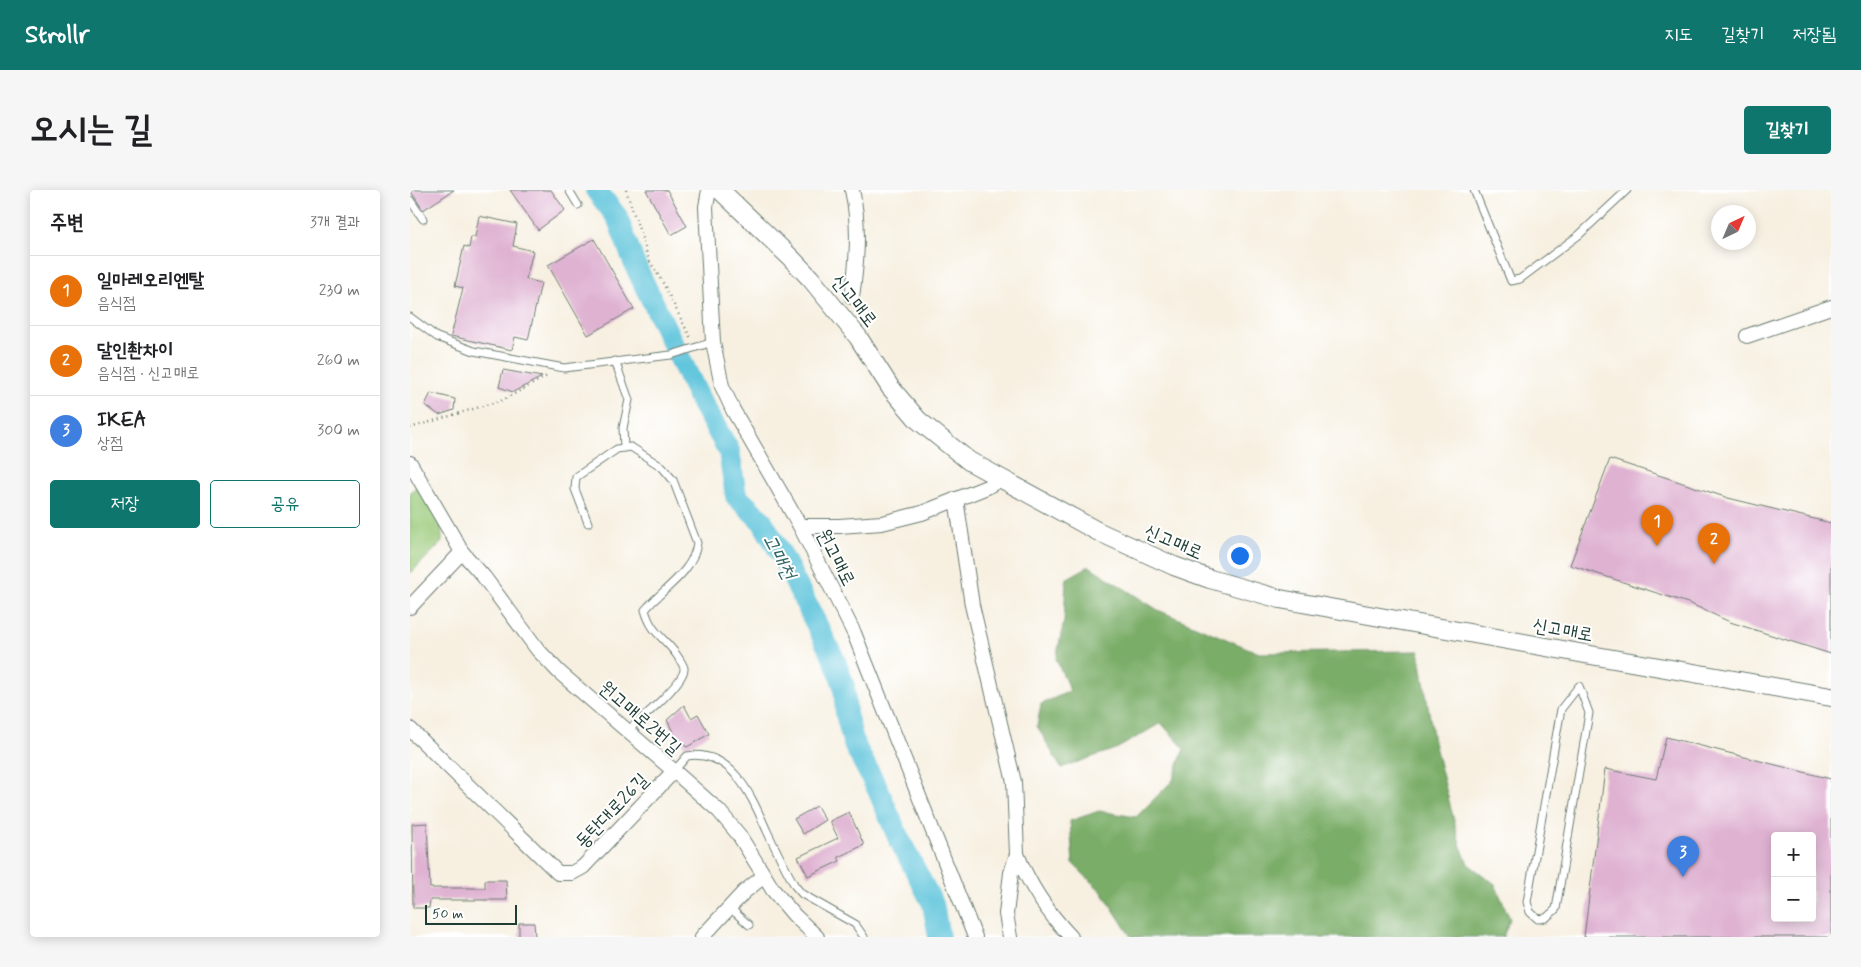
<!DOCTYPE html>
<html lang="ko">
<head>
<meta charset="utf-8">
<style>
  body { margin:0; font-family:Mynerve,"Poor Story",sans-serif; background:#f6f6f6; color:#202124 }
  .controls { position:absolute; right:15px; bottom:15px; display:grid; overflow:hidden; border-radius:5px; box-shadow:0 2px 12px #0003 }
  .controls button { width:45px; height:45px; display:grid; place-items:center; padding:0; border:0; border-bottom:1px solid #e0e0e0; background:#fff; color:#202124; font:25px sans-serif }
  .compass { position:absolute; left:1301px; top:15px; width:45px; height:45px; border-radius:50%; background:#fff; box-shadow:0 2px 12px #0003; rotate:44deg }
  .scale { position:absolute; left:15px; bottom:12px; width:92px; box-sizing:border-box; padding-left:5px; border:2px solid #1f3d34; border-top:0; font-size:14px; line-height:18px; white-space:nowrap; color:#1f3d34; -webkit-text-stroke:4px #fff; paint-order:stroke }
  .you { position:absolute; left:829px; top:365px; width:18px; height:18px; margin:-12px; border:4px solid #fff; border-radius:50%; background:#1a73e8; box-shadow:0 0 0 8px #1a73e833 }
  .badge { display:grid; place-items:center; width:32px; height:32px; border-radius:50%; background:#0f766e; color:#fff; font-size:16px; font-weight:700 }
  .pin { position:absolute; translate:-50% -41px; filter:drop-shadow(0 1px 2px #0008) }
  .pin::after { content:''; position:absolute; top:26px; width:18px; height:15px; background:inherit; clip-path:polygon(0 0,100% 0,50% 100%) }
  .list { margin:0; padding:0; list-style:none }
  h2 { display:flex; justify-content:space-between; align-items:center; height:65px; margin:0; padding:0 20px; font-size:21px }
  h2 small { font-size:16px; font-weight:400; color:#757577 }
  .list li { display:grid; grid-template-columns:32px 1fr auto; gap:15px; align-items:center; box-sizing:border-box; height:70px; padding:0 20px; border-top:1px solid #e0e0e0 }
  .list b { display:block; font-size:19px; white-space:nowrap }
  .list p { margin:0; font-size:16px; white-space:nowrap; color:#757577 }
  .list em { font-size:16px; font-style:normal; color:#757577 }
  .actions { display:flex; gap:10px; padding:15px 20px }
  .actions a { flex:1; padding:11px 0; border:1px solid #0f766e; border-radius:5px; text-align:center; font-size:18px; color:#0f766e }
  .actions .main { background:#0f766e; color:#fff }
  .map { position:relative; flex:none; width:1421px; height:747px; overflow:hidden; border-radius:5px }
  header { display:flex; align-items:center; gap:30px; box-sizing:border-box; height:70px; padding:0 25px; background:#0f766e; color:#fff }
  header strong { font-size:24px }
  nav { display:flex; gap:28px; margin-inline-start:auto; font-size:18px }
  .intro { display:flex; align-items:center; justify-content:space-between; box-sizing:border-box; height:120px; padding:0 30px }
  h1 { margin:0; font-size:35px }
  .button { padding:12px 22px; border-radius:5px; background:#0f766e; color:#fff; font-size:18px; font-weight:700 }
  main { display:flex; gap:30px; padding:0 30px }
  aside { flex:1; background:#fff; border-radius:5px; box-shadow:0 2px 12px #0003 }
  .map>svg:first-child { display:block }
</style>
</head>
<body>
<header>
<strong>Strollr</strong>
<nav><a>지도</a><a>길찾기</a><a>저장됨</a></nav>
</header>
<div class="intro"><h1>오시는 길</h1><a class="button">길찾기</a></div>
<main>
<aside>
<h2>주변<small>3개 결과</small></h2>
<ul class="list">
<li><span class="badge" style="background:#e8710a">1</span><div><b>일마레오리엔탈</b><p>음식점</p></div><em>230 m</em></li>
<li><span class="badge" style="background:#e8710a">2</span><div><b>달인촨차이</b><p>음식점 · 신고매로</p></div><em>260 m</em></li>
<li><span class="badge" style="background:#3f7fe0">3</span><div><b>IKEA</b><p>상점</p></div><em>300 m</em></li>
</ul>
<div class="actions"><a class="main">저장</a><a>공유</a></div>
</aside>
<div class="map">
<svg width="1421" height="747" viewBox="0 0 1421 747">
  <rect width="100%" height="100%" fill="#fff"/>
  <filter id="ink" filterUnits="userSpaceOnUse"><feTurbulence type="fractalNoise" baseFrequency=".02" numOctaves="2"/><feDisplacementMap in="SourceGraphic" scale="10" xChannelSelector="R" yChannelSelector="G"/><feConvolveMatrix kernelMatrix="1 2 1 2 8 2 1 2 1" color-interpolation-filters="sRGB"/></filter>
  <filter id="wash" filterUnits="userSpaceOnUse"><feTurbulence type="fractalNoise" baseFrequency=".0096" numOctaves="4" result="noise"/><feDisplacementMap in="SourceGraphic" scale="20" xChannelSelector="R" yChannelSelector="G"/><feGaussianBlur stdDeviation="1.12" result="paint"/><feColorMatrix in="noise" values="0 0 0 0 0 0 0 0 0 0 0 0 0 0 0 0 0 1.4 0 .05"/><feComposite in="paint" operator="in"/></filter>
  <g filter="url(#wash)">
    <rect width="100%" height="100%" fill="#f7f0e1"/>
    <polygon fill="#99c978" stroke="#5c8356" points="7,296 31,330 32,352 0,384 0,303"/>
    <polygon fill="#7aad68" stroke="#4c754e" points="679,376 748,420 849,463 1009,461 1024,552 1050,654 1058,674 1085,694 1100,729 1093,747 721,747 692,702 663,674 660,631 689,621 726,627 763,590 774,558 751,533 708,558 651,578 627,536 631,514 660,501 646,469 654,431 656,389"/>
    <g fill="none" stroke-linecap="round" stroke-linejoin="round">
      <polyline stroke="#5ec4db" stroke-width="22" points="186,0 207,27 225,75 290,210 319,261 326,306 352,331 370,362 425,471 434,496 436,524 444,554 468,600 489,649 523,714 529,747"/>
    </g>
    <g id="blocks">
      <g fill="#dfb2d2" fill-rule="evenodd">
        <polygon points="0,0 44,0 13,20"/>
        <polygon points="100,0 141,0 155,20 128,40"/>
        <polygon points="236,0 257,0 277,36 261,45"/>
        <polygon points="69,26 107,34 103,56 123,61 116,89 131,93 118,150 105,147 102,160 41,146 53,98 45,96 54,56 59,58 61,47 65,47"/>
        <polygon points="184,49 224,119 178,145 138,75"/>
        <polygon points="93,180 132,187 103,202 89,197"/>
        <polygon points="21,203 45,209 44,220 29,225 15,215"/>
        <polygon points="1200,269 1318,308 1421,333 1421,464 1320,432 1281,414 1160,375"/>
        <polygon points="274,515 281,528 288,524 299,544 277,557 267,550 257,530"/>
        <path d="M1256,547l165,42v158h-247l21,-168 51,10zM1365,646h37v82h-37z"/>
        <polygon points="407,616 415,630 393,644 384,629"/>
        <polygon points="439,622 454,655 428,667 430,671 398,686 388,667 428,648 420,631"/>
        <polygon points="17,633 20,698 75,698 75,690 96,690 97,710 20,710 19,718 3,718 2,634"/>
        <polygon points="109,733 124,733 125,747 109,747"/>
      </g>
    </g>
  </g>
  <g filter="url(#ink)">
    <use href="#blocks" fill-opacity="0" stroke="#6b7c71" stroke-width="1"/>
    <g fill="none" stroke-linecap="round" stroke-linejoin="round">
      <defs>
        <g id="service">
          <polyline points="159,0 168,15"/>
          <polyline points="1064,0 1101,91 1110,89 1169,45 1217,0"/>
          <polyline points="0,10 13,29"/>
          <polyline points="0,127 27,147 64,161 154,178 261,165 303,152"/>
          <polyline points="205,171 219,210 213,238 214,258"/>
          <path d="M178,333l-13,-34 1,-12 41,-28 14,-2 31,20 11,13 24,63c-4,30 -34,45 -52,67 7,24 18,26 31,44 2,3 7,10 8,14 2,13 -45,53 -57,63"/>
          <polygon points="1169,496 1179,523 1146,719 1136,728 1128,729 1120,722 1117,712 1151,519"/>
          <path d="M264,581l13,-15c46,-7 65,42 80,75 9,19 18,37 28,55l7,8 53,30 9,13"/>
          <polyline points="320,718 339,735"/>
        </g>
        <g id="minor">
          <polyline points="299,0 296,17 303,152 312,196 323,220 390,336 444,443 565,747"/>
          <path d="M442,107c5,-35 8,-72 0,-107"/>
          <polyline points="1337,146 1421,117"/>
          <polyline points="0,273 52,362 74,387 128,460 149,482 264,581"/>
          <polyline points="546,309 562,415 604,592 607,664 601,683 596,724 600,747"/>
          <polyline points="390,336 429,336 472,333 512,323 577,297 591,289"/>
          <polyline points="0,417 52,362"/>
          <polyline points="0,539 148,683 162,683 173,677 264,581 309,621 329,645 363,700 384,725 407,747"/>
          <path d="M607,664c12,31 31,59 54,83"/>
          <polyline points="292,747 334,702 354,686"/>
        </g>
        <polyline id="tertiary" points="310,0 381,68 401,89 448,147 480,197 508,230 559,271 687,341 764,376 800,389 870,409 1175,464 1421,507"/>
      </defs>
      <use href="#service" stroke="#6b7c71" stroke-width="9"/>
      <use href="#minor" stroke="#6b7c71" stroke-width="16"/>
      <use href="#tertiary" stroke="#6b7c71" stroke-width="20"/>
      <g stroke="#6b7c71" stroke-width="2.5" stroke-dasharray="1 4" stroke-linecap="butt">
        <polyline points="216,0 239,70 253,93 281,149"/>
        <polyline points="0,238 93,210 139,185"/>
      </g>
      <use href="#service" stroke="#fff" stroke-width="7"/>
      <use href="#minor" stroke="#fff" stroke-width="14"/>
      <use href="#tertiary" stroke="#fff" stroke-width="18"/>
    </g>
  </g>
  <g text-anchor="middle" stroke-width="4" stroke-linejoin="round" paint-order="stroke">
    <g font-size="19" fill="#1f3d34" stroke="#fff">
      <text transform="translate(445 110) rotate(52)" y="7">신고매로</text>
      <text transform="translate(764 351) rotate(23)" y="7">신고매로</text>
      <text transform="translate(427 367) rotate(63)" y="7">원고매로</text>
      <text transform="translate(1153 439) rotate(10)" y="7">신고매로</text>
      <text transform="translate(231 527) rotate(41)" y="7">원고매로2번길</text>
      <text transform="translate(201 620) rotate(-46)" y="7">동탄대로26길</text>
    </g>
    <g font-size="20" font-style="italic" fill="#326666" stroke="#fff">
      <text transform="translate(370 366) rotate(62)" y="7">고매천</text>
    </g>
  </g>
</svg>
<div class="controls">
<button>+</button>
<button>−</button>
</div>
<svg class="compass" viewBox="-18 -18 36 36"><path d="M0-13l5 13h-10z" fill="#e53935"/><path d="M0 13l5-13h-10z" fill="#757577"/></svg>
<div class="scale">50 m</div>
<div class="you"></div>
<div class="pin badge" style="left:1247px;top:356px;background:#e8710a">1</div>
<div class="pin badge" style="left:1304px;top:374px;background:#e8710a">2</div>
<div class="pin badge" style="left:1273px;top:687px;background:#3f7fe0">3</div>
</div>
</main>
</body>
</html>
